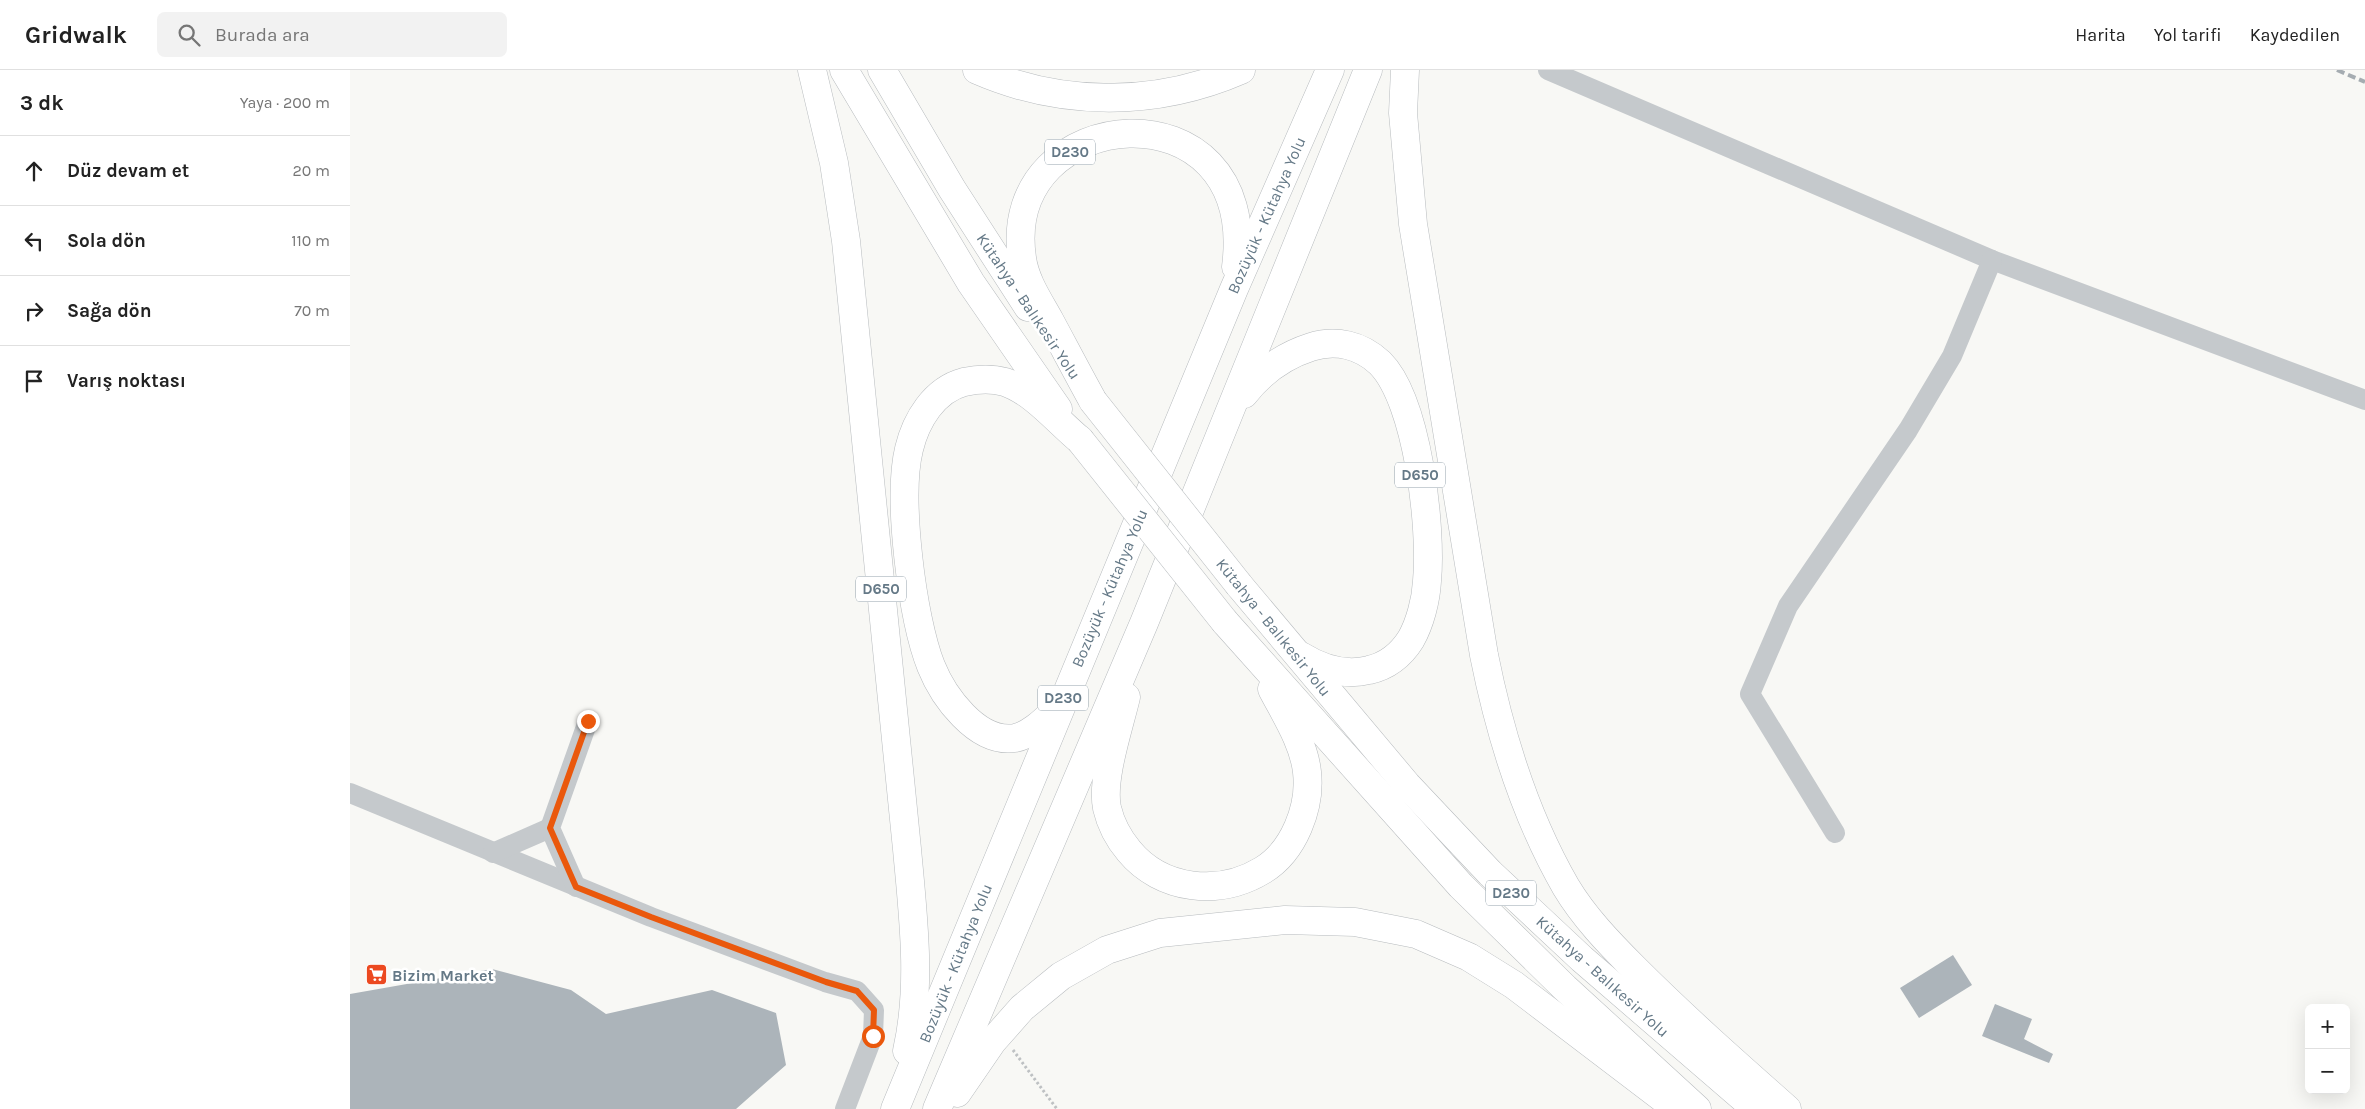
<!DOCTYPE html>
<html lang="tr">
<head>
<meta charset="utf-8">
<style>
  body { margin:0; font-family:Karla,sans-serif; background:#f2f2f2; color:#222 }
  .controls { position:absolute; right:15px; bottom:15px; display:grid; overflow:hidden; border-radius:8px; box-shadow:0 5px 20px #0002 }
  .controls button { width:45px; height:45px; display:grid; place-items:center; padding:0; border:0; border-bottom:1px solid #e0e0e0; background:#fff; color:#222; font:25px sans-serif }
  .stop { position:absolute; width:15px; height:15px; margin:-11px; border:4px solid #ea580c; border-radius:50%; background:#fff }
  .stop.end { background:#ea580c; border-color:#fff; box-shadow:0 1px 5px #0008 }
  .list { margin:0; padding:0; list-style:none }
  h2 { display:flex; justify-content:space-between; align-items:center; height:65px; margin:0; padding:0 20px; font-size:21px }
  h2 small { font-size:16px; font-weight:400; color:#767676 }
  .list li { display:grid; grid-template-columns:32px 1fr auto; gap:15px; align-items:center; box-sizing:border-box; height:70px; padding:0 20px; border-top:1px solid #e0e0e0 }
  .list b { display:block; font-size:19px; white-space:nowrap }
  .list em { font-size:16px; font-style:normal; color:#767676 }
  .icon { flex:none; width:28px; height:28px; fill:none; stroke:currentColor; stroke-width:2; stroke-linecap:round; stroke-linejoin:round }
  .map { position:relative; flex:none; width:2015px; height:1039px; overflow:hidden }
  header { display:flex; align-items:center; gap:30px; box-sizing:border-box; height:70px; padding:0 25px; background:#fff; border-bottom:1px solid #e0e0e0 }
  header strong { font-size:24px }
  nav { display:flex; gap:28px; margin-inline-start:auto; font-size:18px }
  .search { width:350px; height:45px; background:#f2f2f2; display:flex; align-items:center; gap:12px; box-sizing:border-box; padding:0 18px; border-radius:8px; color:#767676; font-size:19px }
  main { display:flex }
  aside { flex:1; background:#fff }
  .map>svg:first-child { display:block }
</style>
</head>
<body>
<header>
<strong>Gridwalk</strong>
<div class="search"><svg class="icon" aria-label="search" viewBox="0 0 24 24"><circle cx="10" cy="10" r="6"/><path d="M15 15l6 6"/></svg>Burada ara</div>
<nav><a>Harita</a><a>Yol tarifi</a><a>Kaydedilen</a></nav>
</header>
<main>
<aside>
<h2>3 dk<small>Yaya · 200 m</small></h2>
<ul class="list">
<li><svg class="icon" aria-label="ahead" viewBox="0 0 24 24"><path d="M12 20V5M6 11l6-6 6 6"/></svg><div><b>Düz devam et</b></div><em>20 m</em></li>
<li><svg class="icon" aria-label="left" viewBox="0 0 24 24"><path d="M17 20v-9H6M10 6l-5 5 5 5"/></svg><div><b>Sola dön</b></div><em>110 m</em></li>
<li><svg class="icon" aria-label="right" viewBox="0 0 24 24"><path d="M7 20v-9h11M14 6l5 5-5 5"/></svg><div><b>Sağa dön</b></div><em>70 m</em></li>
<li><svg class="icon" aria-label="arrive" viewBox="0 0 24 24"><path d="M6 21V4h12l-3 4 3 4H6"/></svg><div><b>Varış noktası</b></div></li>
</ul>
</aside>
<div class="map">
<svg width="2015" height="1039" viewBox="0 0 2015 1039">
  <rect width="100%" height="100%" fill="#f8f8f5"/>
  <g fill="#acb4ba">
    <polygon points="1603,885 1622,915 1569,948 1550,918"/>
    <polygon points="142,899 221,920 256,944 362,920 426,943 436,995 386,1039 0,1039 0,924"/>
    <polygon points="1645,934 1682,949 1674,969 1703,984 1699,993 1632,966"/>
  </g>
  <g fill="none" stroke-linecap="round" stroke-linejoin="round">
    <defs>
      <g id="highway">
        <path d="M462,0l22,93 12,78 61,608c6,66 15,136 0,202"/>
        <polyline points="494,0 621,213 708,339"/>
        <polyline points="532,0 602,119 678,237"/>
        <path d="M627,0c85,37 179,37 264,0"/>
        <path d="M1055,0l-2,43 10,111 71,431c16,80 41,161 82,232 18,30 43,56 68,81 49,49 101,95 153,141"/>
        <path d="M894,324c18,-23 39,-38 67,-47 25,-8 50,-2 69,16 38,38 52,166 47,218 -1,19 -7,42 -16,58 -10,16 -24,27 -42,31 -24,6 -47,-1 -68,-14"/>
        <path d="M743,331c-15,-27 -29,-54 -43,-80 -11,-20 -25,-40 -28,-63 -23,-156 238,-179 214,9"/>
        <polyline points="889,515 1057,715 1140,803 1232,889 1406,1039"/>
        <polyline points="875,552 1111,816 1215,918 1347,1039"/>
        <path d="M776,627c-7,30 -25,82 -19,111 4,17 11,30 22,43 32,39 90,46 134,19 31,-19 48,-63 44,-98 -3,-29 -22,-58 -35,-83"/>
        <path d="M708,638c-12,11 -27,27 -43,30 -38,6 -72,-42 -84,-72 -19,-48 -34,-168 -22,-217 7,-29 25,-59 55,-67 13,-3 27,-4 41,0 29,10 52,39 75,58"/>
        <polyline points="607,1023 642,972 672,938 711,906 757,880 810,863 935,850 1005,852 1066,864 1119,887 1164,915 1327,1039"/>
        <polyline points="545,1039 884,219 980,0"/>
        <polyline points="587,1039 794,553 1018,0"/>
      </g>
    </defs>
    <use href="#highway" stroke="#b7bbbe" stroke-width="29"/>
    <polyline stroke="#bec1c3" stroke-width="3" stroke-dasharray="2.5 2.5" stroke-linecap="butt" points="663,980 707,1039"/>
    <g stroke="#c5c9cc" stroke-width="20">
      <polyline points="1198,0 1642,190 2015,330"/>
      <polyline points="0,723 301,847 475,912 507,921 524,940 523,966 495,1039"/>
      <polyline points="1485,763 1400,624 1438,536 1558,360 1602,286 1642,190"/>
      <polyline points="143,783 200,758"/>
      <polyline points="226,817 200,758 238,651"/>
    </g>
    <use href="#highway" stroke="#fff" stroke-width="28"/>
    <polyline stroke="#a5acb1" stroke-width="4" stroke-dasharray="8 4" stroke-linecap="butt" points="1987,0 2015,12"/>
    <defs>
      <g id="highway-bridge">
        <polyline points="743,331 889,515"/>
        <polyline points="730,370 875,552"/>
      </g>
    </defs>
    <use href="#highway-bridge" stroke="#b7bbbe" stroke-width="29" stroke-linecap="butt"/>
    <use href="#highway-bridge" stroke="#fff" stroke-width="28"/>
  </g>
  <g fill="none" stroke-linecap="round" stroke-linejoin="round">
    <polyline stroke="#ea580c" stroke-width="6" points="238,651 200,758 226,817 301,847 476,912 507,921 524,940 523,966"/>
  </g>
  <defs>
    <symbol id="supermarket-square" viewBox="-11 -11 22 22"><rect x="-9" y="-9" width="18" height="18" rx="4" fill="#ec4920" stroke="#fff"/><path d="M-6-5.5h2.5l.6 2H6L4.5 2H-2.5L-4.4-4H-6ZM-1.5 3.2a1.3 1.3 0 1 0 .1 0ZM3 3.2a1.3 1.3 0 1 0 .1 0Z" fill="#fff"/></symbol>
  </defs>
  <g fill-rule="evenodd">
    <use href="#supermarket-square" x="14" y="892" width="25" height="25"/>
  </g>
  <g text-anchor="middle" stroke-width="5" stroke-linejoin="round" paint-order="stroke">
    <g fill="#fff" stroke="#93a1ab" stroke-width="1">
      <rect x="695" y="69.5" width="50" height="25" rx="4"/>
      <rect x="1045" y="392.5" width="50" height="25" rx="4"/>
      <rect x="506" y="506.5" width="50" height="25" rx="4"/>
      <rect x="688" y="615.5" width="50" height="25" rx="4"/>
      <rect x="1136" y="810.5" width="50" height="25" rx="4"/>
    </g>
    <g font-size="15" font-weight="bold" fill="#657987">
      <text x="720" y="87">D230</text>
      <text x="1070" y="410">D650</text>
      <text x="531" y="524">D650</text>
      <text x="713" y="633">D230</text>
      <text x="1161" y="828">D230</text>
    </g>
    <g font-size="16" fill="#657987" stroke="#fff">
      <text transform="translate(916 145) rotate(-66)" y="6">Bozüyük - Kütahya Yolu</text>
      <text transform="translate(679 236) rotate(56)" y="6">Kütahya - Balıkesir Yolu</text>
      <text transform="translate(759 518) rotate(-67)" y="6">Bozüyük - Kütahya Yolu</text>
      <text transform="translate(924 557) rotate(51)" y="6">Kütahya - Balıkesir Yolu</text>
      <text transform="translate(605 893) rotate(-68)" y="6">Bozüyük - Kütahya Yolu</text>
      <text transform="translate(1253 906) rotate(42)" y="6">Kütahya - Balıkesir Yolu</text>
    </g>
    <g font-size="16" font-weight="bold" fill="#657987" stroke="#fff" text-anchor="start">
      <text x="42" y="911">Bizim Market</text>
    </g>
  </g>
</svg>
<div class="controls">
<button>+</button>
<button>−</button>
</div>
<div class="stop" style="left:523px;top:966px"></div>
<div class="stop end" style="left:238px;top:651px"></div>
</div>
</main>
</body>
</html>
